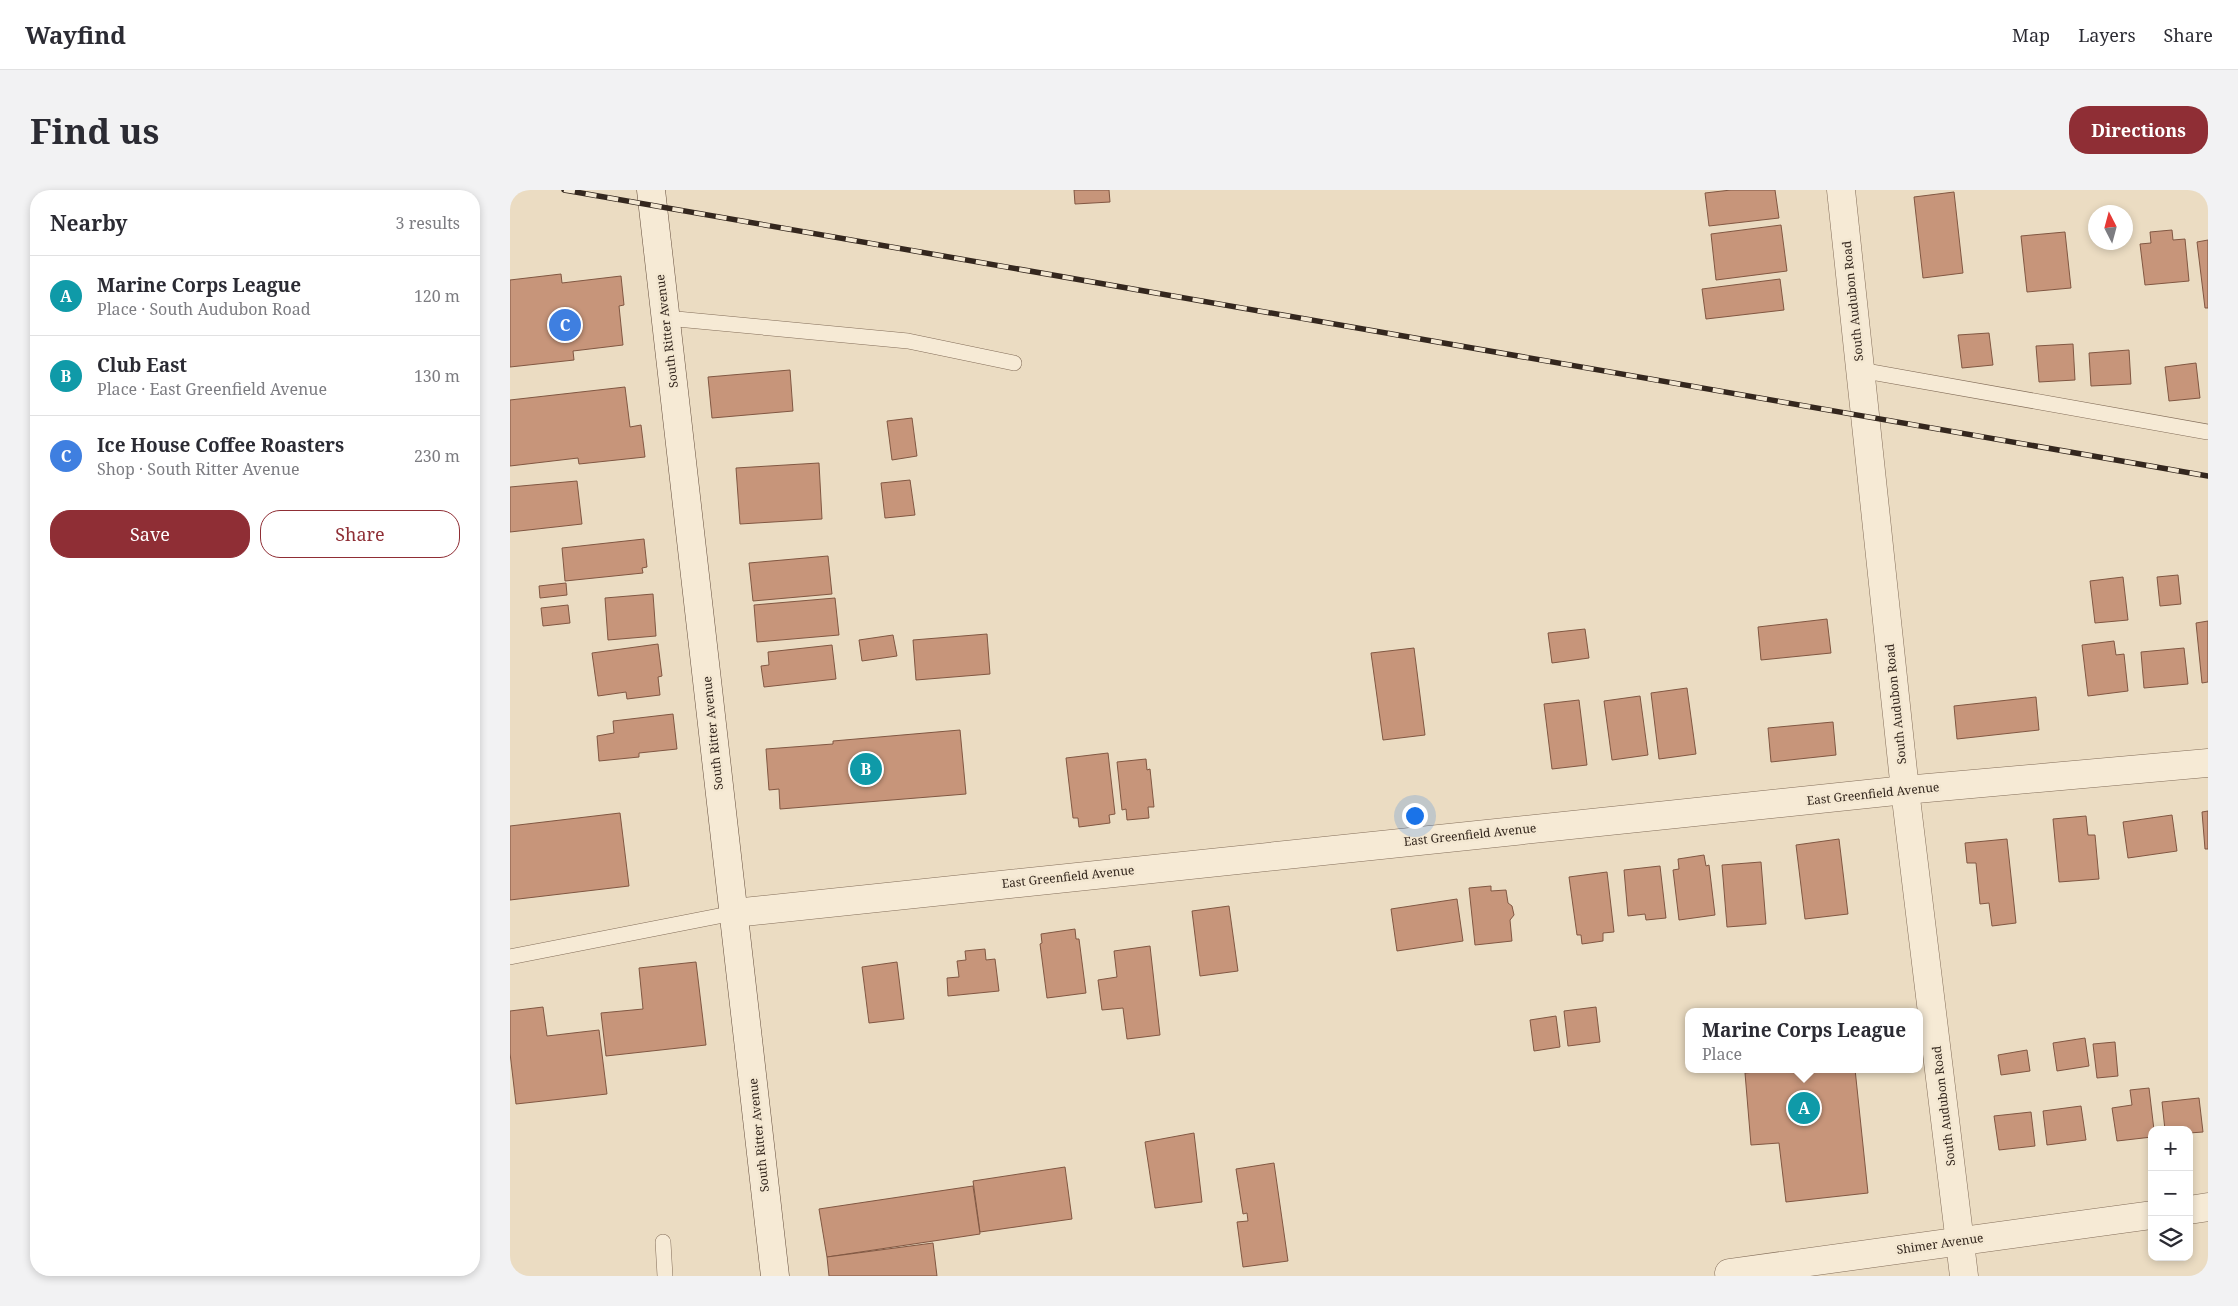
<!DOCTYPE html>
<html lang="en">
<head>
<meta charset="utf-8">
<style>
  body { margin:0; font-family:"Noto Serif",serif; background:#f2f2f3; color:#2b2b33 }
  .controls { position:absolute; right:15px; bottom:15px; display:grid; overflow:hidden; border-radius:10px; box-shadow:0 2px 8px #0003 }
  .controls button { width:45px; height:45px; display:grid; place-items:center; padding:0; border:0; border-bottom:1px solid #e1e1e2; background:#fff; color:#2b2b33; font:25px sans-serif }
  .compass { position:absolute; left:1578px; top:15px; width:45px; height:45px; border-radius:50%; background:#fff; box-shadow:0 2px 8px #0003; rotate:354deg }
  .you { position:absolute; left:904px; top:625px; width:18px; height:18px; margin:-12px; border:4px solid #fff; border-radius:50%; background:#1a73e8; box-shadow:0 0 0 8px #1a73e833 }
  .badge { display:grid; place-items:center; width:32px; height:32px; border-radius:50%; background:#8f2e35; color:#fff; font-size:16px; font-weight:700 }
  .pin { position:absolute; translate:-50% -50%; border:2px solid #fff; box-shadow:0 1px 5px #0006 }
  .popup { position:absolute; left:1175px; top:818px; width:238px; height:65px; box-sizing:border-box; display:grid; place-content:center; border-radius:10px; background:#fff; filter:drop-shadow(0 1px 4px #0005); font-size:16px; white-space:nowrap; color:#7c7c81 }
  .popup b { font-size:19px; color:#2b2b33 }
  .popup::after { content:''; position:absolute; left:50%; top:100%; margin-left:-10px; border:10px solid transparent; border-top-color:#fff }
  .list { margin:0; padding:0; list-style:none }
  h2 { display:flex; justify-content:space-between; align-items:center; height:65px; margin:0; padding:0 20px; font-size:21px }
  h2 small { font-size:16px; font-weight:400; color:#7c7c81 }
  .list li { display:grid; grid-template-columns:32px 1fr auto; gap:15px; align-items:center; box-sizing:border-box; height:80px; padding:0 20px; border-top:1px solid #e1e1e2 }
  .list b { display:block; font-size:19px; white-space:nowrap }
  .list p { margin:0; font-size:16px; white-space:nowrap; color:#7c7c81 }
  .list em { font-size:16px; font-style:normal; color:#7c7c81 }
  .actions { display:flex; gap:10px; padding:15px 20px }
  .actions a { flex:1; padding:11px 0; border:1px solid #8f2e35; border-radius:20px; text-align:center; font-size:18px; color:#8f2e35 }
  .actions .main { background:#8f2e35; color:#fff }
  .icon { flex:none; width:28px; height:28px; fill:none; stroke:currentColor; stroke-width:2; stroke-linecap:round; stroke-linejoin:round }
  .map { position:relative; flex:none; width:1698px; height:1086px; overflow:hidden; border-radius:20px }
  header { display:flex; align-items:center; gap:30px; box-sizing:border-box; height:70px; padding:0 25px; background:#fff; border-bottom:1px solid #e1e1e2 }
  header strong { font-size:24px }
  nav { display:flex; gap:28px; margin-inline-start:auto; font-size:18px }
  .intro { display:flex; align-items:center; justify-content:space-between; box-sizing:border-box; height:120px; padding:0 30px }
  h1 { margin:0; font-size:35px }
  .button { padding:12px 22px; border-radius:20px; background:#8f2e35; color:#fff; font-size:18px; font-weight:700 }
  main { display:flex; gap:30px; padding:0 30px }
  aside { flex:1; background:#fff; border-radius:20px; box-shadow:0 2px 8px #0003 }
  .map>svg:first-child { display:block }
</style>
</head>
<body>
<header>
<strong>Wayfind</strong>
<nav><a>Map</a><a>Layers</a><a>Share</a></nav>
</header>
<div class="intro"><h1>Find us</h1><a class="button">Directions</a></div>
<main>
<aside>
<h2>Nearby<small>3 results</small></h2>
<ul class="list">
<li><span class="badge" style="background:#0f9aa8">A</span><div><b>Marine Corps League</b><p>Place · South Audubon Road</p></div><em>120 m</em></li>
<li><span class="badge" style="background:#0f9aa8">B</span><div><b>Club East</b><p>Place · East Greenfield Avenue</p></div><em>130 m</em></li>
<li><span class="badge" style="background:#3f7fe0">C</span><div><b>Ice House Coffee Roasters</b><p>Shop · South Ritter Avenue</p></div><em>230 m</em></li>
</ul>
<div class="actions"><a class="main">Save</a><a>Share</a></div>
</aside>
<div class="map">
<svg width="1698" height="1086" viewBox="0 0 1698 1086">
  <rect width="100%" height="100%" fill="#ebdcc2"/>
  <g fill="#c7957a" stroke="#815742">
    <polygon points="564,0 599,0 600,12 565,14"/>
    <polygon points="1221,0 1265,0 1269,28 1199,36 1195,3"/>
    <polygon points="1444,2 1453,83 1413,88 1404,7"/>
    <polygon points="1271,35 1277,81 1206,90 1201,44"/>
    <polygon points="1662,40 1663,50 1675,49 1679,91 1635,95 1630,54 1641,53 1640,42"/>
    <polygon points="1555,42 1561,98 1517,102 1511,46"/>
    <polygon points="1698,50 1698,118 1695,118 1687,52"/>
    <polygon points="51,84 52,93 111,86 114,115 109,116 113,155 63,161 64,170 0,177 0,90"/>
    <polygon points="1270,89 1274,120 1196,129 1192,99"/>
    <polygon points="1479,143 1483,175 1452,178 1448,145"/>
    <polygon points="1563,154 1565,190 1529,192 1526,156"/>
    <polygon points="1619,160 1621,194 1581,196 1579,163"/>
    <polygon points="1686,173 1690,208 1659,211 1655,177"/>
    <polygon points="280,180 283,221 202,228 198,187"/>
    <polygon points="115,197 120,237 131,235 135,267 69,274 68,268 0,276 0,210"/>
    <polygon points="402,228 407,266 382,270 377,231"/>
    <polygon points="309,273 312,329 230,334 226,278"/>
    <polygon points="400,290 405,325 375,328 371,293"/>
    <polygon points="67,291 72,334 0,342 0,297"/>
    <polygon points="134,349 137,377 132,378 133,383 55,391 52,358"/>
    <polygon points="318,366 322,404 243,411 239,373"/>
    <polygon points="1668,385 1671,414 1650,416 1647,387"/>
    <polygon points="1613,387 1618,430 1585,433 1580,391"/>
    <polygon points="56,393 57,405 30,408 29,396"/>
    <polygon points="143,404 146,446 98,450 95,408"/>
    <polygon points="325,408 329,445 247,452 244,415"/>
    <polygon points="58,415 60,433 33,436 31,418"/>
    <polygon points="1317,429 1321,463 1251,470 1248,437"/>
    <polygon points="1698,431 1698,492 1692,493 1686,433"/>
    <polygon points="1075,439 1079,468 1042,473 1038,443"/>
    <polygon points="477,444 480,484 406,490 403,450"/>
    <polygon points="383,445 387,466 352,471 349,450"/>
    <polygon points="1604,451 1606,465 1614,464 1618,501 1578,506 1572,455"/>
    <polygon points="148,454 152,486 148,487 150,505 117,509 116,502 88,506 82,463"/>
    <polygon points="322,455 326,489 254,497 251,476 259,475 258,462"/>
    <polygon points="904,458 915,545 873,550 861,463"/>
    <polygon points="1674,458 1678,494 1634,498 1631,462"/>
    <polygon points="1177,498 1186,564 1149,569 1141,503"/>
    <polygon points="1130,506 1138,565 1102,570 1094,511"/>
    <polygon points="1526,507 1529,540 1447,549 1444,516"/>
    <polygon points="1069,510 1077,575 1042,579 1034,514"/>
    <polygon points="163,524 167,559 129,563 129,567 89,571 87,546 104,543 103,531"/>
    <polygon points="1323,532 1326,565 1261,572 1258,538"/>
    <polygon points="450,540 456,604 270,619 269,599 259,600 256,559 323,554 323,551"/>
    <polygon points="598,563 605,624 599,625 600,633 569,637 568,628 563,628 556,568"/>
    <polygon points="636,569 637,580 640,579 644,617 638,617 639,628 617,630 616,619 612,620 607,572"/>
    <polygon points="1698,621 1698,659 1695,659 1692,622"/>
    <polygon points="110,623 119,696 0,710 0,636"/>
    <polygon points="1662,625 1667,661 1618,668 1613,632"/>
    <polygon points="1576,626 1578,645 1585,645 1589,689 1549,692 1543,629"/>
    <polygon points="1329,649 1338,724 1295,729 1286,655"/>
    <polygon points="1497,649 1506,733 1482,736 1479,713 1470,714 1466,673 1457,673 1455,653"/>
    <polygon points="1194,665 1196,676 1199,675 1205,725 1169,730 1163,680 1169,679 1168,669"/>
    <polygon points="1251,672 1256,734 1217,737 1212,675"/>
    <polygon points="1150,676 1156,728 1136,730 1135,724 1118,726 1114,680"/>
    <polygon points="1097,682 1104,742 1093,743 1093,751 1072,754 1071,745 1067,745 1059,687"/>
    <polygon points="981,696 981,701 996,700 998,713 1002,716 1004,725 1000,730 1002,751 965,755 959,698"/>
    <polygon points="947,709 953,751 887,761 881,719"/>
    <polygon points="719,716 728,781 690,786 682,721"/>
    <polygon points="565,739 566,749 569,749 576,803 537,808 530,754 532,753 531,744"/>
    <polygon points="640,756 650,845 617,849 613,818 592,820 588,790 607,787 604,761"/>
    <polygon points="475,759 476,770 485,769 489,801 438,806 437,788 449,787 447,771 456,770 455,761"/>
    <polygon points="186,772 196,855 96,866 91,823 133,819 129,778"/>
    <polygon points="387,772 394,829 359,833 352,777"/>
    <polygon points="33,817 37,846 89,840 97,904 6,914 0,863 0,821"/>
    <polygon points="1086,817 1090,852 1058,856 1054,821"/>
    <polygon points="1046,826 1050,857 1024,861 1020,830"/>
    <polygon points="1575,848 1579,876 1547,881 1543,853"/>
    <polygon points="1605,852 1608,886 1587,888 1583,854"/>
    <polygon points="1517,860 1520,881 1491,885 1488,865"/>
    <polygon points="1277,879 1345,879 1358,1003 1276,1012 1269,953 1241,955 1235,883"/>
    <polygon points="1639,898 1644,940 1642,940 1642,947 1607,951 1602,918 1622,915 1620,900"/>
    <polygon points="1689,908 1693,942 1679,943 1679,940 1655,940 1652,912"/>
    <polygon points="1571,916 1576,950 1537,955 1533,921"/>
    <polygon points="1521,922 1525,956 1489,960 1484,926"/>
    <polygon points="684,943 692,1012 645,1018 635,952"/>
    <polygon points="764,973 778,1071 733,1077 727,1032 738,1031 737,1023 733,1024 726,979"/>
    <polygon points="555,977 562,1029 470,1042 463,991"/>
    <polygon points="463,996 470,1044 317,1067 309,1019"/>
    <polygon points="423,1053 427,1086 319,1086 317,1067"/>
  </g>
  <g fill="none" stroke-linecap="round" stroke-linejoin="round">
    <defs>
      <g id="lane">
        <polyline points="156,128 398,151 504,173"/>
        <polyline points="1350,180 1698,242"/>
        <polyline points="0,767 224,723"/>
        <polyline points="153,1052 155,1086"/>
      </g>
      <g id="street">
        <polyline points="1331,0 1395,600 1454,1086"/>
        <polyline points="224,723 1395,600 1698,573"/>
        <polyline points="1679,1020 1698,1017"/>
        <polyline points="1219,1083 1642,1025"/>
      </g>
      <polyline id="secondary" points="141,0 265,1086"/>
    </defs>
    <use href="#lane" stroke="#846e5a" stroke-width="16"/>
    <use href="#street" stroke="#846e5a" stroke-width="29"/>
    <use href="#secondary" stroke="#664f3e" stroke-width="29"/>
    <use href="#lane" stroke="#f6ead5" stroke-width="15"/>
    <use href="#street" stroke="#f6ead5" stroke-width="28"/>
    <use href="#secondary" stroke="#f6ead5" stroke-width="28"/>
    <defs>
      <polyline id="rail" points="54,0 1698,286"/>
    </defs>
    <use href="#rail" stroke="#34271e" stroke-width="5.5"/>
    <use href="#rail" stroke="#f3e7d1" stroke-width="4" stroke-dasharray="11" stroke-linecap="butt"/>
  </g>
  <g text-anchor="middle" stroke-width="5" stroke-linejoin="round" paint-order="stroke">
    <g font-size="12" fill="#34271e" stroke="#f3e7d1">
      <text transform="translate(1343 111) rotate(-96)" y="4">South Audubon Road</text>
      <text transform="translate(157 141) rotate(-97)" y="4">South Ritter Avenue</text>
      <text transform="translate(1386 514) rotate(-96)" y="4">South Audubon Road</text>
      <text transform="translate(203 543) rotate(-96)" y="4">South Ritter Avenue</text>
      <text transform="translate(1363 604) rotate(-6)" y="4">East Greenfield Avenue</text>
      <text transform="translate(960 645) rotate(-6)" y="4">East Greenfield Avenue</text>
      <text transform="translate(558 687) rotate(-6)" y="4">East Greenfield Avenue</text>
      <text transform="translate(1434 916) rotate(-97)" y="4">South Audubon Road</text>
      <text transform="translate(249 945) rotate(-96)" y="4">South Ritter Avenue</text>
      <text transform="translate(1430 1054) rotate(-8)" y="4">Shimer Avenue</text>
    </g>
  </g>
</svg>
<div class="controls">
<button>+</button>
<button>−</button>
<button><svg class="icon" aria-label="layers" viewBox="0 0 24 24"><path d="M12 4l9 5-9 5-9-5zM3 14l9 5 9-5"/></svg></button>
</div>
<svg class="compass" viewBox="-18 -18 36 36"><path d="M0-13l5 13h-10z" fill="#e53935"/><path d="M0 13l5-13h-10z" fill="#7c7c81"/></svg>
<div class="you"></div>
<div class="pin badge" style="left:1294px;top:918px;background:#0f9aa8">A</div>
<div class="popup"><b>Marine Corps League</b>Place</div>
<div class="pin badge" style="left:356px;top:579px;background:#0f9aa8">B</div>
<div class="pin badge" style="left:55px;top:135px;background:#3f7fe0">C</div>
</div>
</main>
</body>
</html>
